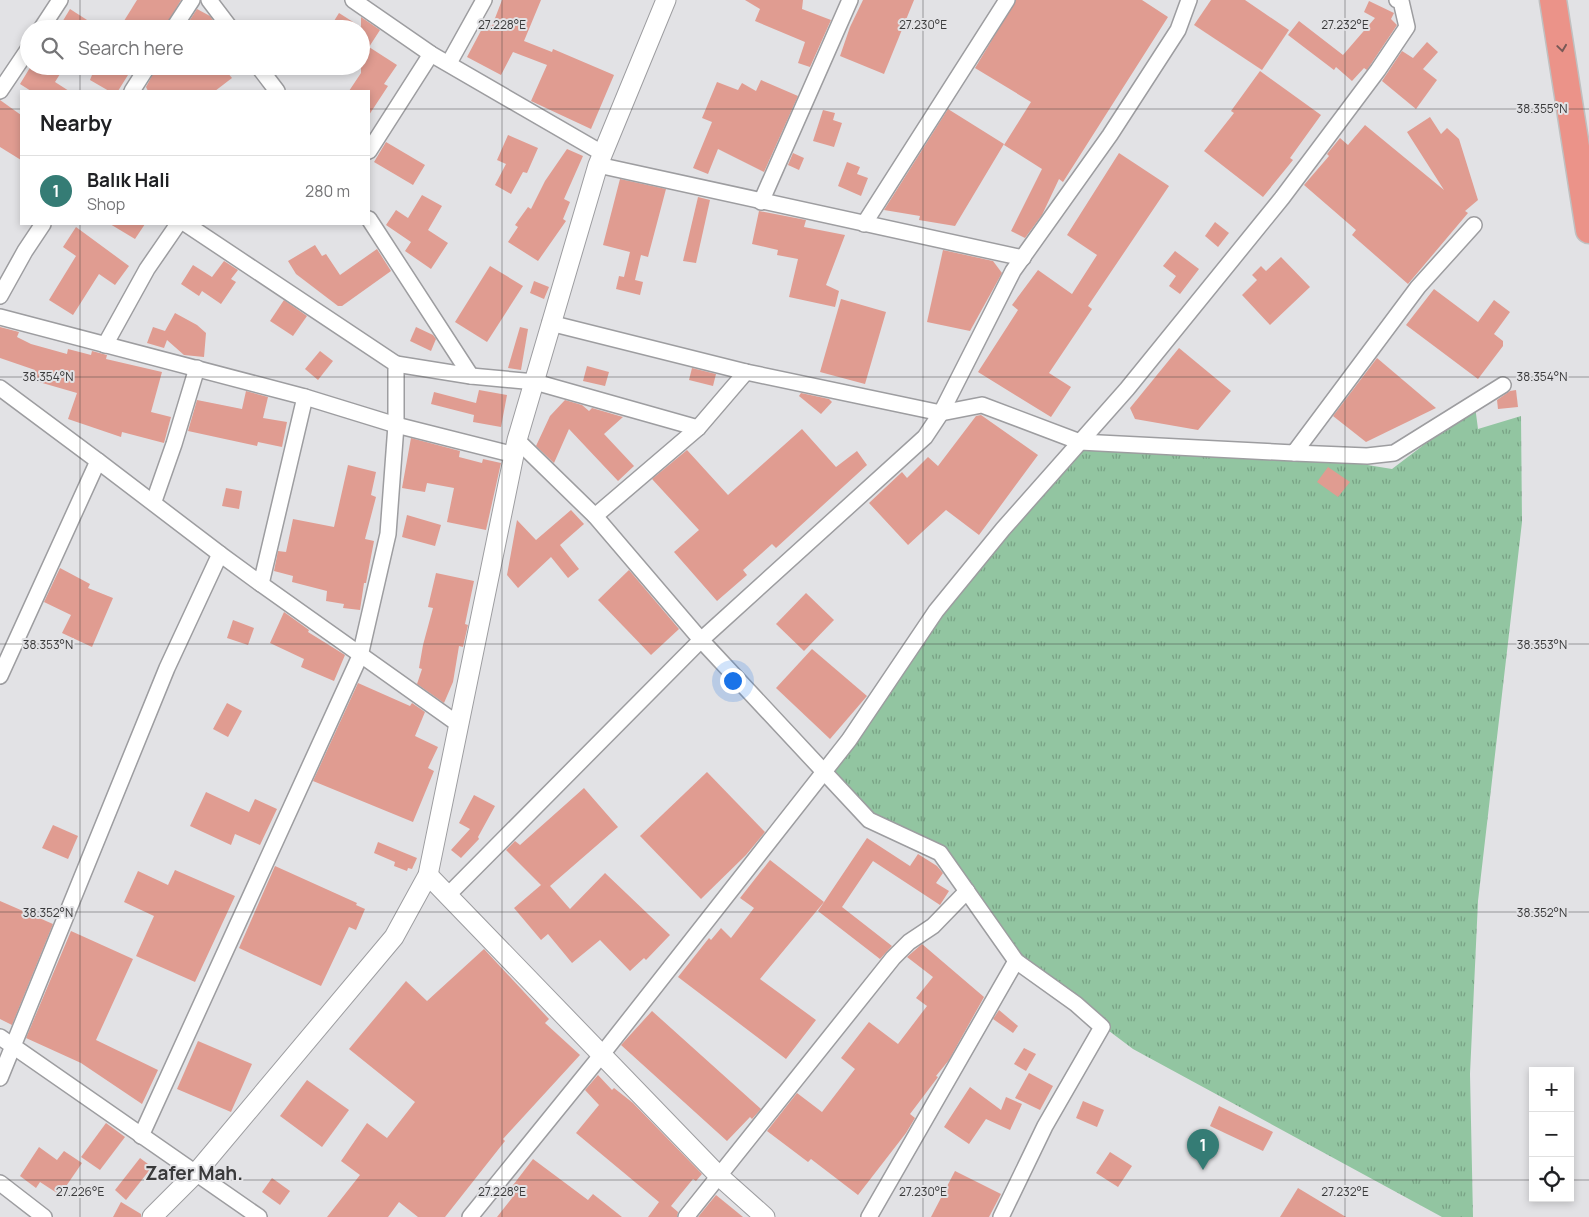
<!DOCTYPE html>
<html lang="en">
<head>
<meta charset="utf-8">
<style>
  body { margin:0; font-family:Manrope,sans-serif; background:#f6f6f6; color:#202124 }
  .controls { position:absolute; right:15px; bottom:15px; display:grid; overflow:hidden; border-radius:0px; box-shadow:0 2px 8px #0003 }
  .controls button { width:45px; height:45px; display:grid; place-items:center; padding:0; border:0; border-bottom:1px solid #e0e0e0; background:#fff; color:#202124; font:25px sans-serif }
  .you { position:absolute; left:732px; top:680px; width:18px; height:18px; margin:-12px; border:4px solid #fff; border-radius:50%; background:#1a73e8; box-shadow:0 0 0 8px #1a73e833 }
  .badge { display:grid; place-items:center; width:32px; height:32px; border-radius:50%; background:#357c75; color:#fff; font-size:16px; font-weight:700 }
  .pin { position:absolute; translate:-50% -41px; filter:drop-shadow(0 1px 2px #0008) }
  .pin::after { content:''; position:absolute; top:26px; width:18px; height:15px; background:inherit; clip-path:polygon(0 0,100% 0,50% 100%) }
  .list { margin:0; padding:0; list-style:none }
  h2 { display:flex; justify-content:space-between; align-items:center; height:65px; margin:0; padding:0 20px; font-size:21px }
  h2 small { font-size:16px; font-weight:400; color:#757577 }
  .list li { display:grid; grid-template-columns:32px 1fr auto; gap:15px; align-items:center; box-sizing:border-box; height:70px; padding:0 20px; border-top:1px solid #e0e0e0 }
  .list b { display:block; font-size:19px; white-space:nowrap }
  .list p { margin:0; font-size:16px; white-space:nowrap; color:#757577 }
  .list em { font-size:16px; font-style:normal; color:#757577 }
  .icon { flex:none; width:28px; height:28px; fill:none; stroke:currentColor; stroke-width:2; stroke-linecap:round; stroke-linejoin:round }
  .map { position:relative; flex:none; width:1589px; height:1217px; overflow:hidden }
  .search { position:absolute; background:#fff; box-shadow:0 2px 8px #0003; left:20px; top:20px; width:350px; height:55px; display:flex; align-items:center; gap:12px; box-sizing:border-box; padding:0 18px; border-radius:28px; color:#757577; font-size:19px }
  .panel { position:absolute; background:#fff; box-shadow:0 2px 8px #0003; left:20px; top:90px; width:350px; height:135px; border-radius:0px }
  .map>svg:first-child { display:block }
</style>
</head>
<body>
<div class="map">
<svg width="1589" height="1217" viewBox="0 0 1589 1217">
  <defs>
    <pattern id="grass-tufts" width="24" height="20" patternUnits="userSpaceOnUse" patternTransform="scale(1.25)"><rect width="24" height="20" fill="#92c5a1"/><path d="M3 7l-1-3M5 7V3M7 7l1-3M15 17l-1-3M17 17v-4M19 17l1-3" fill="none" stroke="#78a184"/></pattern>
  </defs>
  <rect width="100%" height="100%" fill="#e2e2e5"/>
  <polygon fill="url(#grass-tufts)" points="1475,406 1478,429 1521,416 1522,522 1478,901 1470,1074 1473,1217 1442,1217 1133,1049 1016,961 940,853 869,820 824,772 936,611 1080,442 1294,453 1392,469"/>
  <g fill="#e09c91">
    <polygon points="137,0 181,0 164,29 119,29"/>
    <polygon points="502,0 541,0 524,41 552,52 553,49 614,75 591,129 531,101 547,65 513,52 501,75 467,57 485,23 492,26"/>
    <polygon points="745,0 803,0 802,9 831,20 810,67 798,63 805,42 755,21 760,9"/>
    <polygon points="863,0 914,0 884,74 840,56 850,27"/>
    <polygon points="1016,0 1142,0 1168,17 1063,182 1059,179 1042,215 1025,238 1011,231 1042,169 1004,145 1031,102 975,68"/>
    <polygon points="1211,0 1245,0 1289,30 1262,70 1194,25"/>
    <polygon points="1369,1 1394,13 1391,19 1397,25 1367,70 1364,68 1352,81 1336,67 1334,70 1288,35 1299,21 1343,55 1375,18 1364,12"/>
    <polygon points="70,9 101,29 58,29"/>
    <polygon points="197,9 210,16 219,29 184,29"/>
    <polygon points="339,13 361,27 361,17 380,30 369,47 397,65 384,84 388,86 369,115 369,91 349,91 361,73 361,29 329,29"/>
    <polygon points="1427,42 1438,52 1423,69 1437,80 1416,109 1382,81 1402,51 1413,58"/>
    <polygon points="31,66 65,66 55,82 69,91 31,91 20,84"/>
    <polygon points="77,66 137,66 135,70 133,67 118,91 109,91 90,80 92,75"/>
    <polygon points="157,66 222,66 232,78 215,91 148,91 146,87"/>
    <polygon points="1260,71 1321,115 1290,158 1293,160 1263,197 1204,151 1234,113 1231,111"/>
    <polygon points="761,80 798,96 764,172 718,149 708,174 693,168 712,122 702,118 717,82 738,90 742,83 756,91"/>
    <polygon points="0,100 21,115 21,160 0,147"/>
    <polygon points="948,109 1004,144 955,226 919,220 920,216 884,210"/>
    <polygon points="823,110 835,113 833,120 842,123 834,147 813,141"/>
    <polygon points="1430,117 1441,134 1447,128 1459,139 1478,200 1465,211 1468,213 1408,284 1352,235 1356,230 1304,185 1329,156 1327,154 1340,138 1348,145 1365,125 1444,190 1407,132"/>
    <polygon points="508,135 538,148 527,173 523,172 511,194 495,185 506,164 497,160"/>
    <polygon points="386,142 425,165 413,185 374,162"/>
    <polygon points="567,149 583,156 564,199 570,202 563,219 566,221 538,261 508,242 518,227 515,225 528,207 531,209 545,181"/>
    <polygon points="793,153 804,158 799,170 788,165"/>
    <polygon points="1119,153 1169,186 1088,306 1092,309 1049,373 1071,387 1051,417 978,372 1018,310 1012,305 1038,270 1072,294 1097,255 1067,235"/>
    <polygon points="847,162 860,167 857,174 868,178 861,196 838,186"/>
    <polygon points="620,179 666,189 648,257 641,255 635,280 643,282 640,295 616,289 619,276 624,277 630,252 603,245"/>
    <polygon points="422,195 442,206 428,230 448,243 431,269 405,251 411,242 386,225 396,210 408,218"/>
    <polygon points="698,197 710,200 696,263 683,261"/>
    <polygon points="759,211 806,220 804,227 845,235 826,285 839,291 835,307 789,297 798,259 777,255 778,250 752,244"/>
    <polygon points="1215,222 1229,233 1218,247 1205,236"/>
    <polygon points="110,224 145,224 135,239"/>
    <polygon points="76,227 129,266 115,285 99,274 73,315 49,300 76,256 63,247"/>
    <polygon points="315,245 322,256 326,254 340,275 377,249 391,271 342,306 338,306 296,274 288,261"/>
    <polygon points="943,250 993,261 1002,273 970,331 927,322"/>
    <polygon points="1175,251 1199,269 1180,294 1169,286 1176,276 1163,266"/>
    <polygon points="1281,257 1310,287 1270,325 1242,295 1257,280 1252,275 1261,266 1266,271"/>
    <polygon points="224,261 238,270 231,279 236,282 221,304 202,291 199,296 181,284 193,265 212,277"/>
    <polygon points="490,266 523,286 487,342 455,322"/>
    <polygon points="534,281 549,287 544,299 530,293"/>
    <polygon points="1434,289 1478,322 1494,300 1510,312 1494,334 1503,341 1503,346 1478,379 1406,325"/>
    <polygon points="841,299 886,312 865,384 820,372"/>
    <polygon points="284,300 307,316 293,336 270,321"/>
    <polygon points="175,313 197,325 206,333 204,357 184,355 167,340 164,348 147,343 153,327 165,331"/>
    <polygon points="0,327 19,332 17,337 31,344 67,354 68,349 91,355 92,351 107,355 106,359 162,372 151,412 171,417 164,443 122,432 121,437 68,419 77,393 32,380 35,370 0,358"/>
    <polygon points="416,327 433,335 436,339 431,351 410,341"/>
    <polygon points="520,327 528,329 521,370 508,368"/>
    <polygon points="1179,348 1231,391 1198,430 1135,419 1130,408"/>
    <polygon points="320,351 333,361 318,380 305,369"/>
    <polygon points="1377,358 1436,408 1366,442 1333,416"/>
    <polygon points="587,366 609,372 605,386 583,381"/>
    <polygon points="692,368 716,374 713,386 689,380"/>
    <polygon points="479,390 507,395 501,427 473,422 474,415 431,404 434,392 476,403"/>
    <polygon points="1516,390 1518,407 1498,409 1497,400 1510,391"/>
    <polygon points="246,391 268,397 263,418 287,422 282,447 258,442 257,446 188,431 197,400 242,409"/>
    <polygon points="801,393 829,399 832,402 821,414 799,396"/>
    <polygon points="565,400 582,405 589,411 592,408 623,417 604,434 634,466 618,481 569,429 554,463 536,446 550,416"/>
    <polygon points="981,415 1038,455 979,535 946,510 908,545 869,503 902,472 907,478 928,457 938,466 976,416"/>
    <polygon points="802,429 836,467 857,451 867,465 776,548 772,544 743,570 747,575 717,601 674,552 699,530 652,479 687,450 728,495"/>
    <polygon points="411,438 460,451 459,457 482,463 483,459 501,463 486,530 447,522 454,488 427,483 425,492 402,488"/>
    <polygon points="348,465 376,472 371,495 376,497 365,539 374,541 366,583 364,583 360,610 343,608 344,604 326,601 327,591 292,582 293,576 274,571 278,551 286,552 293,519 334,527"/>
    <polygon points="1328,467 1350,482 1338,497 1317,482"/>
    <polygon points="226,488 242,491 239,509 222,506"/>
    <polygon points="571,510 584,524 560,545 579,569 568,578 551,557 518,588 507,575 517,520 536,540"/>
    <polygon points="407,515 441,525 435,546 402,537"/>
    <polygon points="60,568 90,584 88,588 113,598 92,647 62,633 71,615 44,602"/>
    <polygon points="629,570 679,629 651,655 598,600"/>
    <polygon points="436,573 474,581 465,624 468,625 463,647 459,646 453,682 444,703 417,684 422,669 419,668 423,645 433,608 428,607"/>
    <polygon points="806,593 834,620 804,651 776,624"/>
    <polygon points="284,612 309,630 308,632 345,655 334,681 301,667 304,659 270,643"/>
    <polygon points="233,620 254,628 248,645 227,638"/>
    <polygon points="812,649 867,696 830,739 776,688"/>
    <polygon points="358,683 410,706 412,703 425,712 415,736 438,747 428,768 434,771 413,822 313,781"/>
    <polygon points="227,703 242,711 228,737 213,729"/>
    <polygon points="707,772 765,832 746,855 701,899 640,836"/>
    <polygon points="584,788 618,827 550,886 570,909 605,873 670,935 646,960 644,958 630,971 600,940 572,963 548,934 541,940 514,908 541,885 506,850 515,841 520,845"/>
    <polygon points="206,792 249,812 255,799 277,809 260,845 235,834 231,845 190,826"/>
    <polygon points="474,795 495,806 478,837 479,839 461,858 451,850 470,829 459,823"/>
    <polygon points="53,825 78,836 68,859 42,848"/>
    <polygon points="867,838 910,866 918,854 937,866 943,873 936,883 949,891 940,905 873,861 842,907 892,946 880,959 818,911"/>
    <polygon points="378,842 417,858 412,869 408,868 407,871 394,866 395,862 374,853"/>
    <polygon points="770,860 824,902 760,979 816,1020 786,1059 678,977 709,938 711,940 721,928 731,938 754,908 740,898"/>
    <polygon points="275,866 357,903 356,905 365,909 356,930 349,927 321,986 239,948"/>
    <polygon points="175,870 235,896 195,982 136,956 154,916 124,902 138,871 168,885"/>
    <polygon points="0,901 53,924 12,1025 0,1019"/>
    <polygon points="71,931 133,959 96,1040 158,1070 142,1104 81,1063 26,1038"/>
    <polygon points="922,944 984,997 949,1060 936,1076 938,1077 910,1114 915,1118 906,1133 858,1195 811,1159 808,1162 767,1131 797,1093 822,1112 855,1069 841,1058 869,1022 898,1044 927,1006 916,998 933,977 907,957"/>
    <polygon points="484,949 549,1019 545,1023 580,1055 503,1139 505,1141 445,1217 418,1217 399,1202 388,1217 327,1217 360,1175 341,1161 367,1123 387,1138 415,1102 349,1049 406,981 427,1001"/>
    <polygon points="999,1010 1018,1026 1013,1033 993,1019"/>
    <polygon points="652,1011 761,1109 752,1119 750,1117 727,1141 621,1045"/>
    <polygon points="198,1041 252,1064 231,1112 177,1089"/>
    <polygon points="1024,1048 1036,1054 1026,1071 1014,1064"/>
    <polygon points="1029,1073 1053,1086 1040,1110 1015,1098"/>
    <polygon points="598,1075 612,1090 614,1088 633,1103 702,1174 696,1181 693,1179 671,1206 678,1212 677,1217 648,1217 659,1202 576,1133 599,1105 585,1090"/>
    <polygon points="307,1080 349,1110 322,1147 280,1116"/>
    <polygon points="970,1087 1001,1110 1006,1097 1022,1104 1010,1130 986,1119 969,1144 944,1127"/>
    <polygon points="1083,1101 1104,1110 1097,1127 1076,1118"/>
    <polygon points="1219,1106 1273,1132 1263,1151 1210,1126"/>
    <polygon points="106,1123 125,1137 100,1170 81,1157"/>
    <polygon points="39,1147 57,1160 64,1151 82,1163 60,1195 40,1182 36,1188 20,1176"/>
    <polygon points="1110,1152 1132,1166 1118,1187 1096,1173"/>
    <polygon points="140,1158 152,1167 126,1200 115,1190"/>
    <polygon points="533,1159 588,1200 593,1194 622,1217 497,1217 512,1198 507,1193"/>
    <polygon points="955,1171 1001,1194 989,1217 931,1217"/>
    <polygon points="272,1178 290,1191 280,1205 262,1192"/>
    <polygon points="1298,1188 1346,1217 1280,1217"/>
    <polygon points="716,1195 743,1217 698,1217"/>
    <polygon points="121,1202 141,1214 141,1217 113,1217"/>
  </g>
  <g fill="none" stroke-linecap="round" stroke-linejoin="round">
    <defs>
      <g id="minor">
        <polyline points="209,0 231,29"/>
        <polyline points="353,0 431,54 602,153"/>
        <polyline points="41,29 60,0"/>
        <polyline points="173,29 192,0"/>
        <polyline points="449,63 484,0"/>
        <polyline points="258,66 277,91"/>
        <polyline points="0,91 29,48"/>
        <polyline points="132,91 148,66"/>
        <polyline points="369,151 431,54"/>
        <polyline points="598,165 1023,258"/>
        <polyline points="761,202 850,0"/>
        <polyline points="369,219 471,376"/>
        <polyline points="864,224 1007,0"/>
        <polyline points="0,296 25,251 43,224"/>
        <polyline points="0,317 305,397 261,584 220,554 167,668 0,1078"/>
        <polyline points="550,323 746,372 941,413 982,405 1080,442 1294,453 1418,287 1474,225"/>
        <polyline points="105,345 147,269 178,224"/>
        <polyline points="396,364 471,376 535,382 698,428"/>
        <polyline points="0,388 98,461 0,676"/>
        <polyline points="305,397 396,425 515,455"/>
        <polyline points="517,440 595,516 701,640 925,437 941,413 1013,271 1110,135 1178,30 1189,0"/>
        <polyline points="1294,453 1367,456 1394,453 1503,385"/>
        <polyline points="98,461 220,554"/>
        <polyline points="154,501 174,444 197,368"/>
        <polyline points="595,516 698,428 746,372"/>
        <polyline points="261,584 458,724"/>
        <polyline points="448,895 701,640 869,820 940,853 1016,961"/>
        <polyline points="0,1037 259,1217"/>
        <polyline points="141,1136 360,656 388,534 396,425 396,364 186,224"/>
        <polyline points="0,1183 44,1217"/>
        <polyline points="470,1217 603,1053 849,740 936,611 1003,529 1127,389 1282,198 1378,70 1407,27 1401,1 1397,0"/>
        <polyline points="686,1217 893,958 909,942 933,926 967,891"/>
        <polyline points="869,1217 1016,961 1076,1004 1102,1027 1045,1126 1001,1217"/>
      </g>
      <g id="tertiary">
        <polyline points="428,875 719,1176 765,1217"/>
        <polyline points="152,1217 196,1173 394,937 428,875 517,440 598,165 666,0"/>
      </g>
      <polyline id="motorway" points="1553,0 1589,230"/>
    </defs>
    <use href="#minor" stroke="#9d9da0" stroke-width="18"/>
    <use href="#tertiary" stroke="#9d9da0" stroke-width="21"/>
    <use href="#motorway" stroke="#c0c0c0" stroke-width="29"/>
    <use href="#minor" stroke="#fff" stroke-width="15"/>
    <use href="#tertiary" stroke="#fff" stroke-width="19"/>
    <use href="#motorway" stroke="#eb9389" stroke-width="26"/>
  </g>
  <defs><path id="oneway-chevron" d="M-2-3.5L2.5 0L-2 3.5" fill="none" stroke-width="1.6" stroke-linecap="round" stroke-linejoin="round" transform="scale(1.25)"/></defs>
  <use stroke="#785956" href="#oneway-chevron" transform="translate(1562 48) rotate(82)"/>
  <path fill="none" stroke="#3a3a3b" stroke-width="1" stroke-opacity="0.45" d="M80,0v29M502,0v1217M923,0v1217M1345,0v1217M80,66v25M0,109h21M369,109h1220M80,224v993M0,377h1589M0,644h1589M0,912h1589M0,1180h1533M1570,1180h19"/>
  <g text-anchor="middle" stroke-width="4" stroke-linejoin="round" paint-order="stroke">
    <g font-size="19" font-weight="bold" fill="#3a3a3b" stroke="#e2e2e5">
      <text x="194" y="1180">Zafer Mah.</text>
    </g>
  </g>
  <g font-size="12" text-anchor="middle" fill="#3a3a3b" stroke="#e2e2e5" stroke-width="4" stroke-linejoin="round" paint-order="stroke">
    <text x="502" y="29">27.228°E</text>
    <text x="923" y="29">27.230°E</text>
    <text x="1345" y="29">27.232°E</text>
    <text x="1542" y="113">38.355°N</text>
    <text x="48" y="381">38.354°N</text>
    <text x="1542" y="381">38.354°N</text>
    <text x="48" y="649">38.353°N</text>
    <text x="1542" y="649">38.353°N</text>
    <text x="48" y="917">38.352°N</text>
    <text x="1542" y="917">38.352°N</text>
    <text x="80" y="1196">27.226°E</text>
    <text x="502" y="1196">27.228°E</text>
    <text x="923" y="1196">27.230°E</text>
    <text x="1345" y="1196">27.232°E</text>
  </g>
</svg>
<div class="controls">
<button>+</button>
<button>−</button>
<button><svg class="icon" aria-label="locate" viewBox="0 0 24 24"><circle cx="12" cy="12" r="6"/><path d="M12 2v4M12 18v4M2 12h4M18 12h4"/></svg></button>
</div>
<div class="you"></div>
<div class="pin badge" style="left:1203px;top:1170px">1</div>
<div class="search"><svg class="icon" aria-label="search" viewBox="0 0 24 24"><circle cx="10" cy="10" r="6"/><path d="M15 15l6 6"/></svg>Search here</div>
<section class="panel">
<h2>Nearby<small></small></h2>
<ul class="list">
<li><span class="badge">1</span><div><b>Balık Hali</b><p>Shop</p></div><em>280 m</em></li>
</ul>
</section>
</div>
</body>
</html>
